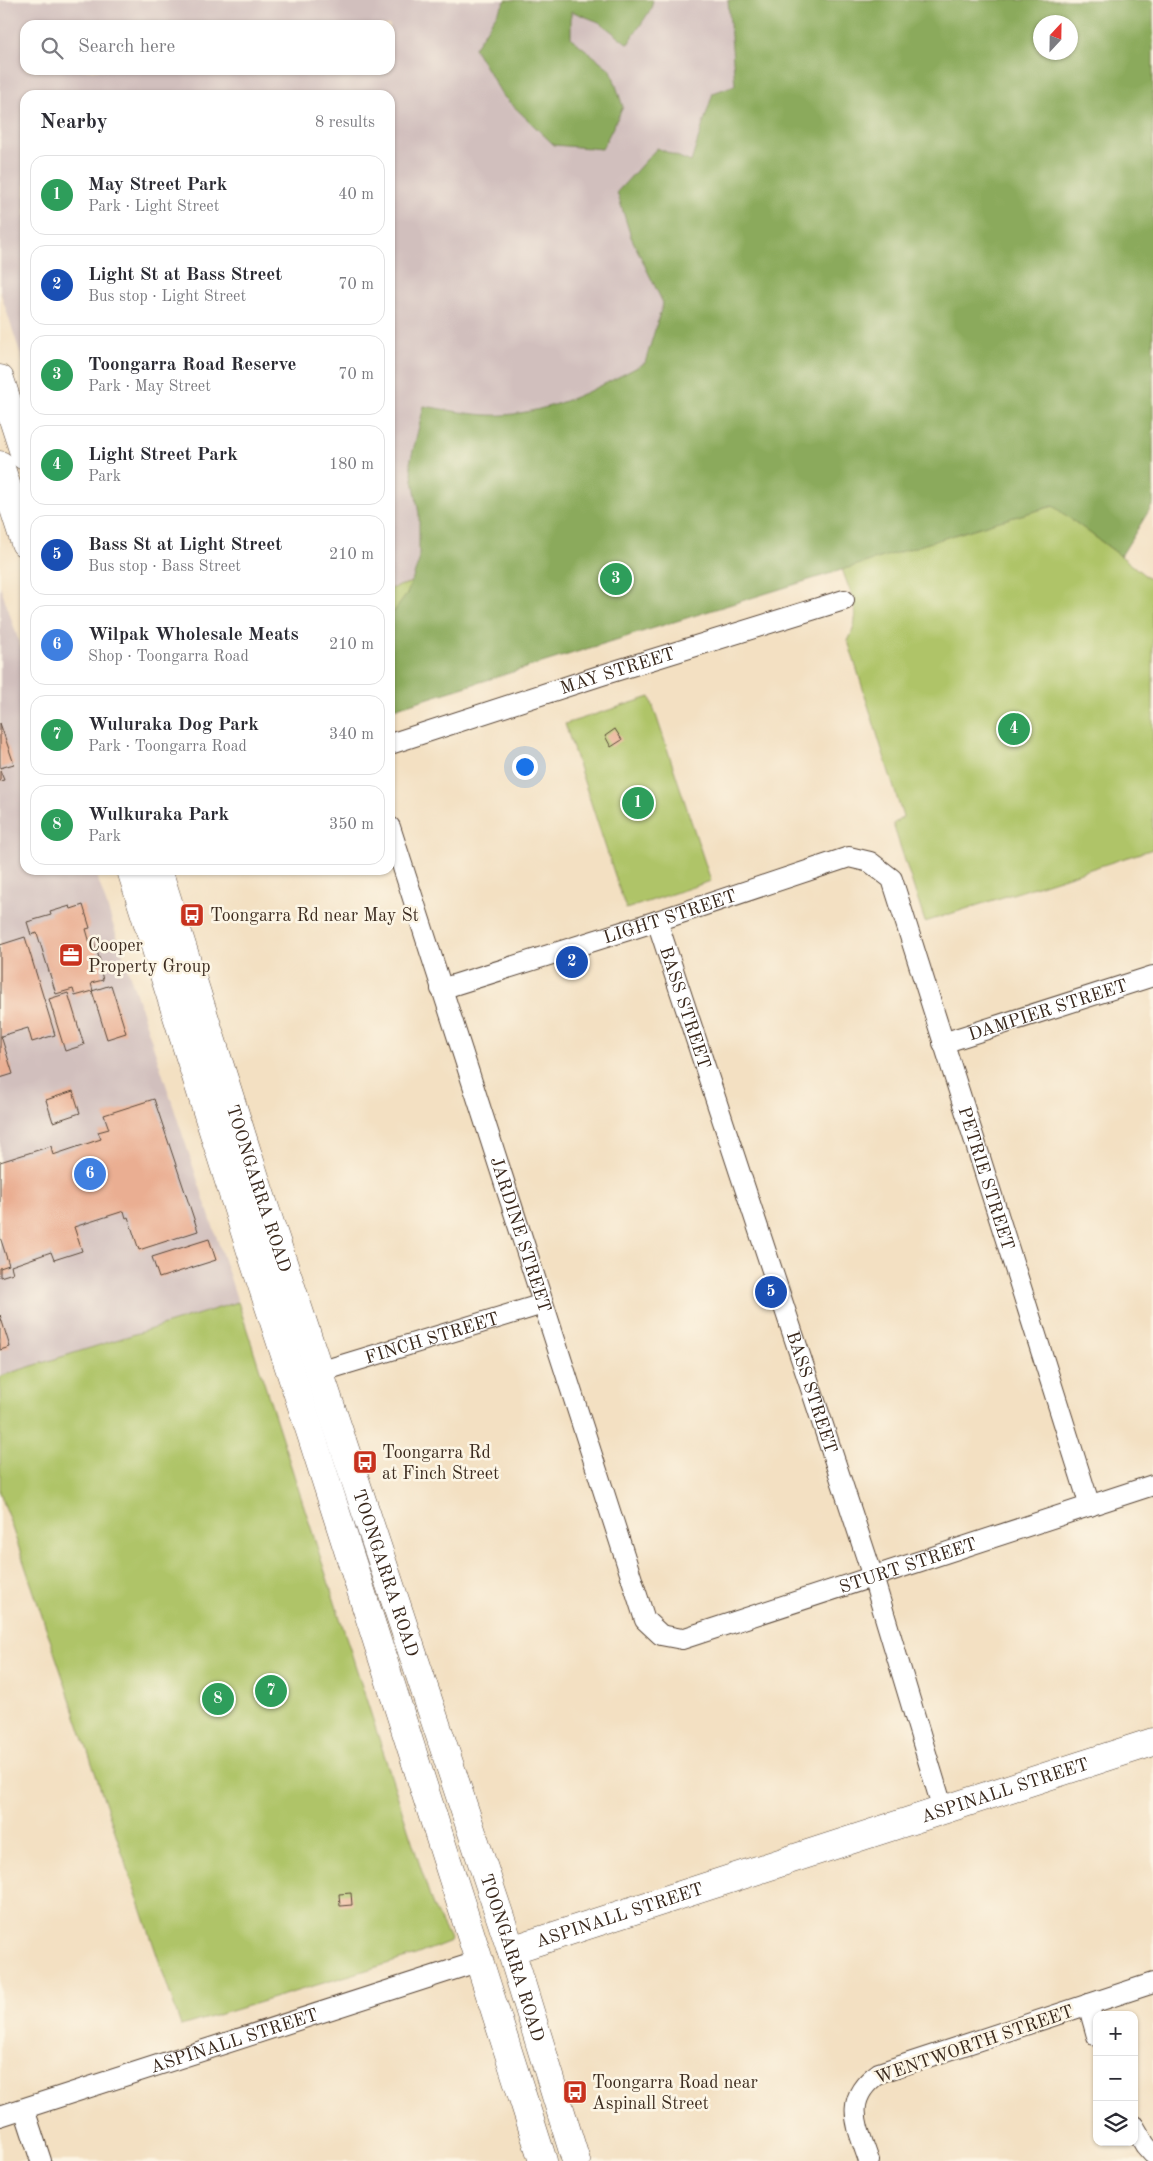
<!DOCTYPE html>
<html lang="en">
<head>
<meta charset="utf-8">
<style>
  body { margin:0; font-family:"Old Standard TT",serif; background:#f2f2f3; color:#2b2b33 }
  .controls { position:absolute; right:15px; bottom:15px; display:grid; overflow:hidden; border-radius:10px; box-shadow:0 1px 4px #0004 }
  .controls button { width:45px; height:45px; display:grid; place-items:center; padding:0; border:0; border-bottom:1px solid #e1e1e2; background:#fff; color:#2b2b33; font:25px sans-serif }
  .compass { position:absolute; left:1033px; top:15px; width:45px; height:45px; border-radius:50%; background:#fff; box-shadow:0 1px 4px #0004; rotate:22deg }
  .you { position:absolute; left:524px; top:766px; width:18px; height:18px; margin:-12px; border:4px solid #fff; border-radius:50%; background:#1a73e8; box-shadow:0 0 0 8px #1a73e833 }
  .badge { display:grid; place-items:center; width:32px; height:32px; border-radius:50%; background:#c8321e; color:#fff; font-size:16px; font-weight:700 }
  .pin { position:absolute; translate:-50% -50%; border:2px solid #fff; box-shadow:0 1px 5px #0006 }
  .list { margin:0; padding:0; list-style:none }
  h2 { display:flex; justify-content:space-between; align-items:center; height:65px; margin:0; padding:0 20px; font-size:21px }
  h2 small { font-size:16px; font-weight:400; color:#7c7c81 }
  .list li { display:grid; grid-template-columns:32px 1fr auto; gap:15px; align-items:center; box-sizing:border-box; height:80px; margin:0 10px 10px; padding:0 10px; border:1px solid #e1e1e2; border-radius:15px }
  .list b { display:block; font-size:19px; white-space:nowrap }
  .list p { margin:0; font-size:16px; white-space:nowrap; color:#7c7c81 }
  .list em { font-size:16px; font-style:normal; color:#7c7c81 }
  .icon { flex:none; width:28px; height:28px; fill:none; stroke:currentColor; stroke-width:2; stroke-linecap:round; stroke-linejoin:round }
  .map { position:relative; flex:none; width:1153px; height:2161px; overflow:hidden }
  .search { position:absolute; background:#fff; box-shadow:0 1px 4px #0004; left:20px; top:20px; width:375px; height:55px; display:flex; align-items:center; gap:12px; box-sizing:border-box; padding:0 18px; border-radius:15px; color:#7c7c81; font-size:19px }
  .panel { position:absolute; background:#fff; box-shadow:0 1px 4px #0004; left:20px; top:90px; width:375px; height:785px; border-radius:15px }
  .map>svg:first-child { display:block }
</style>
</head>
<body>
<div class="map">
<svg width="1153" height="2161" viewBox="0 0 1153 2161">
  <rect width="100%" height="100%" fill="#fcf5e5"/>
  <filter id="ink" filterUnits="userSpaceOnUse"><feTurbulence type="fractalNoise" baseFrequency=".02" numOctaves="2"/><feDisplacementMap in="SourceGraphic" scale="10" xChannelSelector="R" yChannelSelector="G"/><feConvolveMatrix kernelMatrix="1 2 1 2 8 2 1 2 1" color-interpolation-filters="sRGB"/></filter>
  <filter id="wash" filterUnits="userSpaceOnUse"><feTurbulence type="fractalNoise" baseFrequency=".0096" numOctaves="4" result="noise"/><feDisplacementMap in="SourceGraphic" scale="20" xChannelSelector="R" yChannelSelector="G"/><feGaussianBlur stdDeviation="1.12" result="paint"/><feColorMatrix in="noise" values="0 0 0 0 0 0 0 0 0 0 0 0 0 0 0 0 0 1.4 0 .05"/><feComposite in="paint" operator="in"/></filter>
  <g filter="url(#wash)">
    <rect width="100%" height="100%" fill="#f3e0c2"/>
    <g fill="#d1bfbd" fill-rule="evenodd">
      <path d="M0,0h780l114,429 -504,160v-494h-365v273l-25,-77zM25,25h365v45h-365z"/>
      <polygon points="0,585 25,660 25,870 95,870 238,1302 0,1376"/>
    </g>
    <g fill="#afc468" stroke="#757743">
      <path d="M894,429l99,93 61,-16 67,50 32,26v267l-228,73 -32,-98 10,-7 -55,-176c15,-28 4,-43 -6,-72l-452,141v-121z"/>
      <polygon points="650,697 711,881 626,909 565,724"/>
      <polygon points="238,1302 433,1906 451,1941 413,1956 181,2026 0,1492 0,1376"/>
    </g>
    <g fill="#8baa5c" stroke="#636a3d" fill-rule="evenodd">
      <polygon points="506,0 653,0 651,9 628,44 599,22 571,11 571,38 611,70 623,107 602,149 554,145 503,96 474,48"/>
      <path d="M728,0h425v504l-32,52 -68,-50 -60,17 -603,187v-93l17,-23 12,-33v-47l-9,-51 14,-57c31,5 64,13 96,7 45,-7 85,-29 125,-50l18,-60 -32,-66 -14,-45 40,-44 34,14 22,-69 22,-8zM1040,22h30v30h-30z"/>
    </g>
    <g id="blocks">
      <g fill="#eaae92">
        <polygon points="0,723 14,764 0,768"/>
        <polygon points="615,729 622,740 611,747 605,736"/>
        <polygon points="0,770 4,780 0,781"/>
        <polygon points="83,905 90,928 86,929 90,943 94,942 102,967 100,968 103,980 91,983 93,991 75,996 73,989 56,994 37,933 31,935 27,922 51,915 50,912 70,906 71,909"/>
        <polygon points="25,937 55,1035 32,1042 28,1028 1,1036 13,1074 0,1078 0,945"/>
        <polygon points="111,985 126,1033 107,1039 92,991"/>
        <polygon points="68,993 84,1045 65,1051 49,999"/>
        <polygon points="73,1091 80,1113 53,1122 46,1100"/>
        <polygon points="154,1099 198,1231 139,1250 128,1217 126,1218 124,1211 74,1227 82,1251 54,1260 51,1252 11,1266 13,1273 0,1277 0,1268 9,1265 0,1237 0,1162 51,1146 53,1155 101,1139 98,1132 109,1129 104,1115"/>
        <polygon points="209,1239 216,1260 159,1278 152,1257"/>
        <polygon points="0,1315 10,1347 0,1350"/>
        <polygon points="351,1893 352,1905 340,1906 339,1894"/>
      </g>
    </g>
  </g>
  <g filter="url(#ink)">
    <use href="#blocks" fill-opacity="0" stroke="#574537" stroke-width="1"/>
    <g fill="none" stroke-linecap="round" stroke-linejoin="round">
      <defs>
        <g id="minor">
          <path id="s1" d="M390,744l212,-69 242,-75"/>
          <path id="s2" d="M390,827l255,793 16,15 21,4 471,-154"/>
          <path id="s3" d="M657,921l216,656 70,233"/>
          <path id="s4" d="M441,989l216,-68 192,-64 21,5 22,17 198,627"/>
          <path id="s5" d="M943,1043l210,-67"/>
          <path id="s6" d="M319,1372l224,-68"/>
          <polyline points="1088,2004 1097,2036"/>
          <polyline points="24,2109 41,2161"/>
          <path id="s7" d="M0,2116l480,-155"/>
          <polyline points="1134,2126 1145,2145 1153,2154"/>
          <path d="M869,2161c-12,-36 -27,-62 10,-88l274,-90"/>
        </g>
        <g id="secondary">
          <path id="s8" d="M511,1950l642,-208"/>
        </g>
        <g id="primary">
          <polyline points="0,379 25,456"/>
          <polyline points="0,465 25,543"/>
          <polyline points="131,870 255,1264 310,1431 543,2161"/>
          <path id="s9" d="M158,870l101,320 252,760 65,211"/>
        </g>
      </defs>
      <use href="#minor" stroke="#574537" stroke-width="22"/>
      <use href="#secondary" stroke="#574537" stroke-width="29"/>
      <use href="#primary" stroke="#574537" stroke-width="29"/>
      <use href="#minor" stroke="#fff" stroke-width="20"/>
      <use href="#secondary" stroke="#fff" stroke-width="28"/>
      <use href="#primary" stroke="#fff" stroke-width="28"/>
    </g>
  </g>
  <defs>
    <symbol id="bus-square" viewBox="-11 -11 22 22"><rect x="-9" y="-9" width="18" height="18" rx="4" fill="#c8321e" stroke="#fcf5e5"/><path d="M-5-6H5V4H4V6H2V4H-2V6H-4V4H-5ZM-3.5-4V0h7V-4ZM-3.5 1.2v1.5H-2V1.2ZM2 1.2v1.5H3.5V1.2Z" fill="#fff"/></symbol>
    <symbol id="office-square" viewBox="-11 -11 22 22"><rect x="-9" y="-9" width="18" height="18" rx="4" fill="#c8321e" stroke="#fcf5e5"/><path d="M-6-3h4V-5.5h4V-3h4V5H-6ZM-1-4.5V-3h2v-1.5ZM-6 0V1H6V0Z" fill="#fff"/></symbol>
  </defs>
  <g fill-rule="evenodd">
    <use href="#bus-square" x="178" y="901" width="28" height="28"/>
    <use href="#office-square" x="57" y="941" width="28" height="28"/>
    <use href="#bus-square" x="351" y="1448" width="28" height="28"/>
    <use href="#bus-square" x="561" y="2078" width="28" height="28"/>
  </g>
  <g text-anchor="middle" stroke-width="5" stroke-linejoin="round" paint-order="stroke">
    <g font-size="18" fill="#3b2a1e" stroke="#fcf5e5">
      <text dy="6" stroke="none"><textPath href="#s1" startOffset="239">MAY STREET</textPath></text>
      <text dy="6" stroke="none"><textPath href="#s4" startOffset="240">LIGHT STREET</textPath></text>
      <text dy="6" stroke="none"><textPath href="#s3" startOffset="91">BASS STREET</textPath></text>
      <text dy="6" stroke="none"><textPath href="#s5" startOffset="110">DAMPIER STREET</textPath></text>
      <text dy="6" stroke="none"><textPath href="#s4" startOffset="792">PETRIE STREET</textPath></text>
      <text dy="6" stroke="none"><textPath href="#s9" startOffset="334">TOONGARRA ROAD</textPath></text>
      <text dy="6" stroke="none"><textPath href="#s2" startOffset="428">JARDINE STREET</textPath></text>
      <text dy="6" stroke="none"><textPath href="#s6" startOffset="118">FINCH STREET</textPath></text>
      <text dy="6" stroke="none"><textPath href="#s3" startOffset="496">BASS STREET</textPath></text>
      <text dy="6" stroke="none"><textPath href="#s2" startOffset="1114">STURT STREET</textPath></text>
      <text dy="6" stroke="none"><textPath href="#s9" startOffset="739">TOONGARRA ROAD</textPath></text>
      <text dy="6" stroke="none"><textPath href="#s8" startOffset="519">ASPINALL STREET</textPath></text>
      <text dy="6" stroke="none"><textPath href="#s8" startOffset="114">ASPINALL STREET</textPath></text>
      <text dy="6" stroke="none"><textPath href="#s9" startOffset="1144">TOONGARRA ROAD</textPath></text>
      <text dy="6" stroke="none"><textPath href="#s7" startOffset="246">ASPINALL STREET</textPath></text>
      <text transform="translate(974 2044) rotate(-19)" y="6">WENTWORTH STREET</text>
    </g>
    <g font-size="18" fill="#3b2a1e" stroke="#fcf5e5" text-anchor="start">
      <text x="210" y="921">Toongarra Rd near May St</text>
      <text x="88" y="951">Cooper<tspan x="88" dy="21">Property Group</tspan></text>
      <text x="382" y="1458">Toongarra Rd<tspan x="382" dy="21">at Finch Street</tspan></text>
      <text x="592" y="2088">Toongarra Road near<tspan x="592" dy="21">Aspinall Street</tspan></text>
    </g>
  </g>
</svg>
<div class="controls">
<button>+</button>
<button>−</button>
<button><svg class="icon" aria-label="layers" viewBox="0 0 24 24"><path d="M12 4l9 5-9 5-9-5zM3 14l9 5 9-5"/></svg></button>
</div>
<svg class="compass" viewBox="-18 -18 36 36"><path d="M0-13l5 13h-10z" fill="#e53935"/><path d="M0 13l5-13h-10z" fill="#7c7c81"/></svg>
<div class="you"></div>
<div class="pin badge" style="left:638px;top:803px;background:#2e9e5b">1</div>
<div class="pin badge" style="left:572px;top:962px;background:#1a4fb4">2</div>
<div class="pin badge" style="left:616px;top:579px;background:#2e9e5b">3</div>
<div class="pin badge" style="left:1014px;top:729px;background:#2e9e5b">4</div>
<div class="pin badge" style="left:771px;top:1292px;background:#1a4fb4">5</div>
<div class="pin badge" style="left:90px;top:1174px;background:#3f7fe0">6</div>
<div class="pin badge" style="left:271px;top:1691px;background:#2e9e5b">7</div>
<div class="pin badge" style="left:218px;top:1699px;background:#2e9e5b">8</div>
<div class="search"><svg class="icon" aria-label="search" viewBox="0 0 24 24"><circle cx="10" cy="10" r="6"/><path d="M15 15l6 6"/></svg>Search here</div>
<section class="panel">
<h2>Nearby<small>8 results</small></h2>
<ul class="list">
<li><span class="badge" style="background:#2e9e5b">1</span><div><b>May Street Park</b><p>Park · Light Street</p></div><em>40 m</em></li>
<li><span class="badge" style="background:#1a4fb4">2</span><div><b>Light St at Bass Street</b><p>Bus stop · Light Street</p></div><em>70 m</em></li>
<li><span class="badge" style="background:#2e9e5b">3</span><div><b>Toongarra Road Reserve</b><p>Park · May Street</p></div><em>70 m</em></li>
<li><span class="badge" style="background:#2e9e5b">4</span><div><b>Light Street Park</b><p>Park</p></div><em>180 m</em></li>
<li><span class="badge" style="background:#1a4fb4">5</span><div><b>Bass St at Light Street</b><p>Bus stop · Bass Street</p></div><em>210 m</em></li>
<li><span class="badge" style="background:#3f7fe0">6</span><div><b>Wilpak Wholesale Meats</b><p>Shop · Toongarra Road</p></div><em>210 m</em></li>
<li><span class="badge" style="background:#2e9e5b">7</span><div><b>Wuluraka Dog Park</b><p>Park · Toongarra Road</p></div><em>340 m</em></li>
<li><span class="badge" style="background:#2e9e5b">8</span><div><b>Wulkuraka Park</b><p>Park</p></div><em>350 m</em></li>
</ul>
</section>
</div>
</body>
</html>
